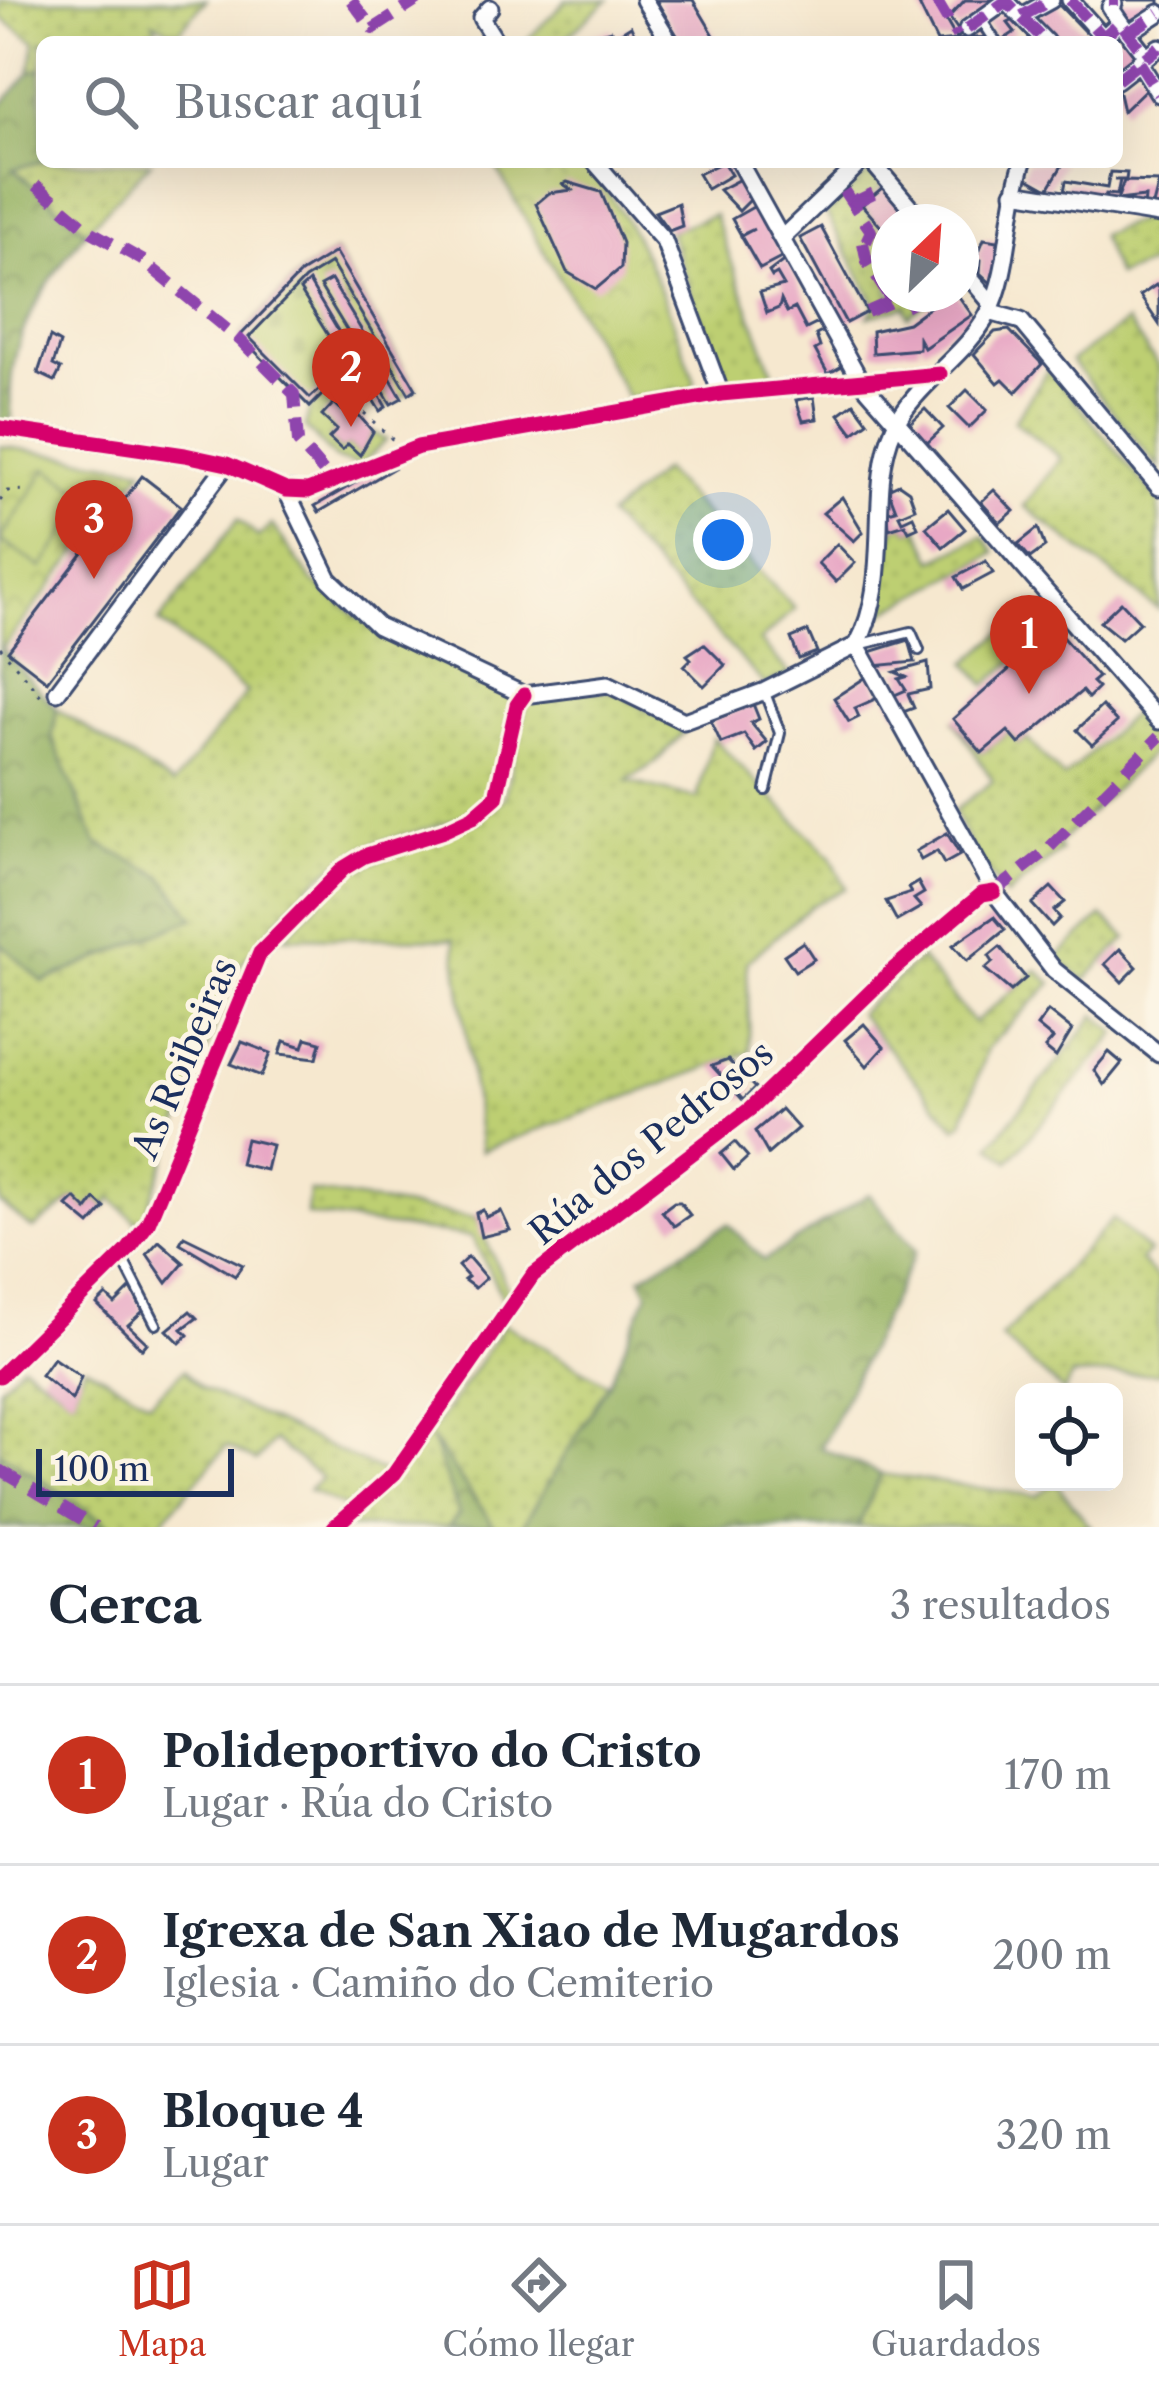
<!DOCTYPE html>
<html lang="es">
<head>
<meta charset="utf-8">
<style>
  body { margin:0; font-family:"Libre Caslon Text",serif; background:#f6f6f7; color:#1f2937 }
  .controls { position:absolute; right:36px; bottom:36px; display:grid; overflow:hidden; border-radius:18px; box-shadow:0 12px 48px #0002 }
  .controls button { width:108px; height:108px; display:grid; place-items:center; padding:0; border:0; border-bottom:3px solid #e0e1e3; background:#fff; color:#1f2937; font:60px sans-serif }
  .compass { position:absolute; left:871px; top:204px; width:108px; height:108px; border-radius:50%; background:#fff; box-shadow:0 12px 48px #0002; rotate:25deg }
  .scale { position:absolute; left:36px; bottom:30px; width:198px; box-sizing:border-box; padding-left:12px; border:6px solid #1b2f5e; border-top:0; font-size:33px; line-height:42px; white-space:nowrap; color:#1b2f5e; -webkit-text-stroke:9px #fcf5e5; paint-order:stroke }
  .you { position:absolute; left:723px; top:540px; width:42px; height:42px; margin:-30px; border:9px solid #fff; border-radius:50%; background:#1a73e8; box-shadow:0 0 0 18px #1a73e833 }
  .badge { display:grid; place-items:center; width:78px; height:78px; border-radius:50%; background:#c8321e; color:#fff; font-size:39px; font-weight:700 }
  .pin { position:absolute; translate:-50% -99px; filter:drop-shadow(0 3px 6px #0008) }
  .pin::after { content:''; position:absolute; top:63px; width:42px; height:36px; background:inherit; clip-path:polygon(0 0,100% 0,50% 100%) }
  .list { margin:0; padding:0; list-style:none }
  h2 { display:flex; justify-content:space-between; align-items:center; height:156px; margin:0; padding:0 48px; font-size:51px }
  h2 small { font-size:39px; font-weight:400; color:#747a83 }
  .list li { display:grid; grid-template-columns:78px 1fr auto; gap:36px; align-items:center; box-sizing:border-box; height:180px; padding:0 48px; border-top:3px solid #e0e1e3 }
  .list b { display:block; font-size:45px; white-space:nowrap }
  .list p { margin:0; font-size:39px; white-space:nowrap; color:#747a83 }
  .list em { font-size:39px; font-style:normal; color:#747a83 }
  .icon { flex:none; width:66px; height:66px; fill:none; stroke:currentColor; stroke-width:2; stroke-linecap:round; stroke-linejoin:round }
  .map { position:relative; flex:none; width:1159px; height:1527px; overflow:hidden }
  .search { position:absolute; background:#fff; box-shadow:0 12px 48px #0002; left:36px; right:36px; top:36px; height:132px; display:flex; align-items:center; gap:30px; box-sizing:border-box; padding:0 42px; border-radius:18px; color:#747a83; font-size:45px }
  .sheet { height:696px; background:#fff }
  nav { display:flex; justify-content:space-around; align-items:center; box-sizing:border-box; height:168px; border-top:3px solid #e0e1e3; background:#fff; font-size:33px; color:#747a83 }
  nav a { display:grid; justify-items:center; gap:6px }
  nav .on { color:#c8321e }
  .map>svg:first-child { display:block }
</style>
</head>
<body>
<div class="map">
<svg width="1159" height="1527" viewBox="0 0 1159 1527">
  <defs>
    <pattern id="grass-dots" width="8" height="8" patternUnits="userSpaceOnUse" patternTransform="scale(3)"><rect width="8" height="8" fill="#bdcf72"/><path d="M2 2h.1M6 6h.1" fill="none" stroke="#a2b265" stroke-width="1.8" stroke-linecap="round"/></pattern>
    <pattern id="forest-crowns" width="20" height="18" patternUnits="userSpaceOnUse" patternTransform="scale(3)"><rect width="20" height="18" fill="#96b264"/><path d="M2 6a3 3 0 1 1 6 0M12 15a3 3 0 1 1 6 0" fill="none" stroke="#7a9156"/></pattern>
    <pattern id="cemetery-stones" width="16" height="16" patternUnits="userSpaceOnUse" patternTransform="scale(3)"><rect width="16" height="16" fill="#bdcf72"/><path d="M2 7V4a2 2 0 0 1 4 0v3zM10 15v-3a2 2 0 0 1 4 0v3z" fill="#a2b265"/></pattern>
    <pattern id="park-crowns" width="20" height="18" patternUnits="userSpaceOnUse" patternTransform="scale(3)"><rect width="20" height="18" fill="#bdcf72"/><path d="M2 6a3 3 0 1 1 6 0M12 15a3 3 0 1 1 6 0" fill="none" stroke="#a2b265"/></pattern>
  </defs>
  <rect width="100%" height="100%" fill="#fcf5e5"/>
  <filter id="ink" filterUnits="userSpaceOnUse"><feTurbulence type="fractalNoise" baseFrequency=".00833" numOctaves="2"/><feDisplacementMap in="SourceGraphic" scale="24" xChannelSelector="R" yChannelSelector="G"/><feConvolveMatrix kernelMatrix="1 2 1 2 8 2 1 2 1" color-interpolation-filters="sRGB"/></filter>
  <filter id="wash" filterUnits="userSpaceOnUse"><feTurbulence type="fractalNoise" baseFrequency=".004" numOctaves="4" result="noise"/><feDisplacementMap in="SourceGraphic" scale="48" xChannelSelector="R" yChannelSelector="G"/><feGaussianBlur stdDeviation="2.7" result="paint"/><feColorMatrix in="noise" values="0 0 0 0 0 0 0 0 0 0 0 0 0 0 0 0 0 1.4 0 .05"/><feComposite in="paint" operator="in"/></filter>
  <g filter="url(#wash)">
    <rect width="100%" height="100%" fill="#f6e8cf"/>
    <g fill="url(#grass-dots)" stroke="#6c7f68" stroke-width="3">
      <polygon points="0,0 206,0 177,34 153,22 162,42 42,42 42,69 30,72 35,42 0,17"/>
      <polygon points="567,0 608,0 561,42 525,42"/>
      <polygon points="42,161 42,162 151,162 86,231 12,168"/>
      <polygon points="869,172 883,187 862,205 889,236 889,294 939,294 908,316 905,306 869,316 876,305 826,213"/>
      <polygon points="714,215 774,376 724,384 669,231"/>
      <polygon points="1144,218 1159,220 1159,261 1117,276 1100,235"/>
      <polygon points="1127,322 1159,367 1159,468 1071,361"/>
      <polygon points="1049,369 1159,502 1159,610 1024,506 1061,458 1014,421"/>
      <polygon points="330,387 341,397 323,416 337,430 329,438 341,450 348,444 360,454 373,432 386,440 361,465 335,459 305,427 310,407"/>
      <polygon points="663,470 795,609 760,641 790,674 765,685 608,516"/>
      <path d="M238,519l20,18 14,-12 41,57 71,55 130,58c-6,27 -7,66 -20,91 -19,38 -79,44 -115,56 -59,19 -106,82 -143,129l-95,255 -30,-28 -6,10 -10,-8 -8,10 -12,-12 -42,31 -33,-26v-260l44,38 118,-105 -66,-33 -44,-106 5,-28 116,76 74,-93 -88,-70z"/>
      <polygon points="905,524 909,531 918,527 934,560 983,536 995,553 878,616 894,528"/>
      <polygon points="575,690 617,692 684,732 656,762 627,781 697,799 713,738 831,857 846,888 811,906 747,962 750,1052 481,1151 454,939 285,937 347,873 478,821 504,798 527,701"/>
      <polygon points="1135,711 1159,746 1057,845 1061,850 1006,896 973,851 954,811 993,781 953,719 982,753 1008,731 1019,744 1026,738 1064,778"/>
      <polygon points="1102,916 1127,938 1085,980 1056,958"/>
      <polygon points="920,958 974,1023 1037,970 1052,983 987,1048 963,1122 956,1128 859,1014"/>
      <polygon points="1096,1015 1117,1033 1009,1161 991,1145"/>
      <polygon points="309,1191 476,1218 509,1293 503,1299 472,1237 307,1215"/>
      <polygon points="1113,1219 1149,1252 1140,1260 1159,1280 1159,1373 1072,1376 1064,1392 1001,1338"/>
      <path d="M504,1324l104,60 -86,143h-27l-61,-84 25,71 -11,13h-105c68,-60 112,-127 161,-203z"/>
      <polygon points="22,1364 72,1399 85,1366 150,1402 184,1370 202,1388 387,1474 347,1508 308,1490 322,1478 274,1441 256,1461 227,1446 157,1527 112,1527 0,1452 0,1387"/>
      <polygon points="881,1474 1037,1496 1055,1482 1091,1527 858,1527"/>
    </g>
    <g fill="url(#forest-crowns)" stroke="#587061" stroke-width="3">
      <path d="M42,69v92l-29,8 73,62c-44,56 -84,114 -74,187l-12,6v-317l30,-35z"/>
      <polygon points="0,647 57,709 52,737 96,843 162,876 194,918 43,982 0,943"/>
      <polygon points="869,1194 916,1251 821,1448 881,1474 858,1527 522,1527 608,1384 648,1293 641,1277 728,1224 764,1260"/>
      <polygon points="431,1438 495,1527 448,1527 459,1514"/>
      <polygon points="0,1452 112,1527 0,1527"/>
    </g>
    <polygon fill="url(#cemetery-stones)" stroke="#6c7f68" stroke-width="3" points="335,252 416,389 380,411 353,367 335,382 331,378 326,383 330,387 310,407 240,336 301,273"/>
    <g fill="url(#park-crowns)" stroke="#6c7f68" stroke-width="3">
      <path d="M493,162h91c55,62 84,142 111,220l-3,7 -64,9z"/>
      <polygon points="0,446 144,468 1,650 0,647"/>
    </g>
    <g fill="#bdcf72" stroke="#6c7f68" stroke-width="3">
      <polygon points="47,468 89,496 42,568 0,540"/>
      <polygon points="1009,627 1027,649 986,685 967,663"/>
    </g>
    <g id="blocks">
      <g fill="#e8a8c5">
        <polygon points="656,0 693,0 718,42 681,42"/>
        <polygon points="934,0 956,38 978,27 985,37 937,42 919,5"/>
        <polygon points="965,0 1002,0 958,30 949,17"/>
        <polygon points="1126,0 1159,0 1159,5 1127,24 1116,6"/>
        <polygon points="1055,1 1085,32 1089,28 1094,34 1085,42 1053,42 1034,20"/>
        <polygon points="1009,11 1018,18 1008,23 1015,32 1000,42 986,23"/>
        <polygon points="631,26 638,42 583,38 611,30 615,36"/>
        <polygon points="1124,32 1138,54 1117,72 1113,42"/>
        <polygon points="1138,68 1151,84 1123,111 1117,85"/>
        <polygon points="723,162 731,175 707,189 698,174"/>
        <polygon points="1027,162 1056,162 1063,164 1048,189 1023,175"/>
        <polygon points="1110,172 1127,173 1126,180 1114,180 1120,180 1117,195 1106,194 1104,204 1063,197 1066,181 1107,188"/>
        <polygon points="740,179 751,199 739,211 719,190"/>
        <polygon points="1124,181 1159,182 1152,209 1144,208 1145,197 1117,200"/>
        <polygon points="567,182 601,192 622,243 621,268 596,289 567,272 536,204 549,193 572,190 563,184"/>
        <polygon points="883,187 914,222 889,222 889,236 862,205"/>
        <polygon points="678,203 682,226 669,231 655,212"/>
        <polygon points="755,206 783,257 760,269 741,236 754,229 741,235 732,219"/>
        <polygon points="821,227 867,312 846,323 800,238"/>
        <polygon points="984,239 998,241 994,286 980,273 981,260 976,259"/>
        <polygon points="335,252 416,389 409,394 331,263 305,279 249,337 310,398 326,383 330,387 310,407 240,336 301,273"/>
        <polygon points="786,259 818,323 806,329 795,308 787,312 781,300 779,308 767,313 760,292 784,286 777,274 772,277 769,272"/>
        <polygon points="331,280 368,341 357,347 320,286"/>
        <polygon points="309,282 353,356 344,361 300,290"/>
        <polygon points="1156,285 1159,289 1159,324 1140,296"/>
        <polygon points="947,294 957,294 972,315 924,348 919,339 919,349 873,353 872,331 908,323"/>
        <polygon points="1009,330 1042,364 1016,392 1003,379 998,383 974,354 995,332"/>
        <polygon points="824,331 842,366 828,374 815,350 820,347 816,335"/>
        <polygon points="50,337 60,343 53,365 61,369 55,381 38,373"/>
        <polygon points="373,348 402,398 391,404 362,355"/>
        <polygon points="358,357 386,407 380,411 353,367 335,382 331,377"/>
        <polygon points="967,390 987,410 969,428 949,408"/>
        <polygon points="814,397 817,419 803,421 796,400"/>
        <polygon points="334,403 350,418 356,412 373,432 360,455 348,444 342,450 329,438 337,430 322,416"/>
        <polygon points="854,403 868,422 853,433 839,414"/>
        <polygon points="925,409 943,428 926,444 908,425"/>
        <polygon points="388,464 394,468 319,512 315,506"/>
        <polygon points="142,476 181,506 47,681 8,651"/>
        <polygon points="899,484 909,491 915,508 899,515 902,521 913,516 918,527 909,531 905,524 889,529 888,512 896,510 888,489"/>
        <polygon points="994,490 1014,511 1000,523 981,502"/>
        <polygon points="842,497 863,532 854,541 823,513"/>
        <polygon points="948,509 965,529 943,547 926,527"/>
        <polygon points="1038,528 1045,547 1030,558 1018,544"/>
        <polygon points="837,544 855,563 836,582 818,563"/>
        <polygon points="986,561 993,573 963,589 956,577"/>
        <polygon points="1121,602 1140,622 1121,639 1100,622"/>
        <polygon points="1055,629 1098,677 1092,682 1098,688 1088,698 1082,691 1019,744 1008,731 982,753 953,719"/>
        <polygon points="808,631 817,652 799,659 791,638"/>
        <polygon points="909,640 915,662 874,666 870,652"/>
        <polygon points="704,644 725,665 704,686 684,666 691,659 687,655"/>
        <polygon points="928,663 930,689 908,694 914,708 898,714 888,698 906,690 899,679 906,677 895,672"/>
        <polygon points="871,674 882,696 855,708 859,717 849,722 834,698"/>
        <polygon points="753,704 759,719 751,723 767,742 756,751 744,734 721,743 711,721"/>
        <polygon points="1102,706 1117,722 1092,745 1077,730"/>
        <polygon points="947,833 960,855 944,864 937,851 921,860 916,851"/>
        <polygon points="918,882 924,893 914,899 921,907 897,921 886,901 911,893 908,888"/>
        <polygon points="1051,887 1065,902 1054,911 1060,918 1052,926 1032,904"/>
        <polygon points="994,917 1005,930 967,961 953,945"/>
        <polygon points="803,942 814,959 795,971 784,955"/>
        <polygon points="1000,947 1026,978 1011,991 985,969 993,962 989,956"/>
        <polygon points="1120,949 1137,967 1122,982 1105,964"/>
        <polygon points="1048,1011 1072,1030 1056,1057 1045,1048 1053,1039 1037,1026"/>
        <polygon points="864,1024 884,1047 867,1066 845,1040"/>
        <polygon points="306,1038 321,1042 317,1058 280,1054 284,1041 303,1047"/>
        <polygon points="242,1042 271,1053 262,1076 231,1064"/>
        <polygon points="1109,1052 1122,1063 1104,1085 1094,1070"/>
        <polygon points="728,1060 755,1088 743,1100 712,1066"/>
        <polygon points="781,1109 798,1128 768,1154 755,1131"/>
        <polygon points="246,1139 272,1145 266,1170 240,1164"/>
        <polygon points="735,1142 748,1157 734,1170 721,1154"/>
        <polygon points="75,1198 87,1210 95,1199 105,1208 90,1225 67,1206"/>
        <polygon points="674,1202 680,1202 690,1215 674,1226 662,1211"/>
        <polygon points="483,1210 486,1217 501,1211 510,1230 481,1237 476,1213"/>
        <polygon points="184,1236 243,1265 235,1276 180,1243"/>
        <polygon points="159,1241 184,1263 167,1283 147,1254"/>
        <polygon points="468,1257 486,1278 475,1288 464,1280 468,1277 458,1266"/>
        <polygon points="131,1288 143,1311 128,1325 147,1343 142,1349 97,1304 106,1295 115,1304"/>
        <polygon points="190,1311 197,1318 182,1329 188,1335 180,1343 167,1330"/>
        <polygon points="53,1358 81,1377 72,1400 41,1375"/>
      </g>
    </g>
  </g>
  <g filter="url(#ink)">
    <use href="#blocks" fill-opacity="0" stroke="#3c4b6f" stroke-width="3"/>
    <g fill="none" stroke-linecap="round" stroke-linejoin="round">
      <defs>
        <g id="lane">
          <polyline points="981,19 996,42"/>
          <polyline points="858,645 911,632 919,650"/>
          <polyline points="765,693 780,733 766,790"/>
          <polyline points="122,1258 156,1324"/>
        </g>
        <g id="street">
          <polyline points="644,0 670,42"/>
          <polyline points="1070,0 1103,37"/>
          <polyline points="1114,4 1110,7 1120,22"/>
          <polyline points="490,8 481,18 496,42"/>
          <polyline points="1022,16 1051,0"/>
          <polyline points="967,29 1006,1 1046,42"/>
          <polyline points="1128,33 1159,13"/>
          <polyline points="1098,42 1120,22 1146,56"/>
          <polyline points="1139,62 1159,94"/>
          <polyline points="1117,80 1159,47"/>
          <polyline points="595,162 664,241 721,394"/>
          <polyline points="739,162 860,380 1159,721"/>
          <polyline points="872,162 923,222"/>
          <polyline points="1014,192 1159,215"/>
          <polyline points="783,237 861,162"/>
          <polyline points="961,267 992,304"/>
          <polyline points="989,312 1021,321 1159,487"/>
          <polyline points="0,428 185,455 227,464 286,490 308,491 418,447 721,394 940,374"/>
          <polyline points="286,490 329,579 378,626 524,695"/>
          <polyline points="857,645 994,892 1054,970 1159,1054"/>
          <polyline points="57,692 227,464"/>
          <path d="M524,695l84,-11 76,37 81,-30 92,-46c37,-69 9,-156 37,-217 20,-43 71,-71 94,-114 23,-44 19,-103 35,-152"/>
          <polyline points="0,1376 128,1250 148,1223 260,953 344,868 364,856 443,831 473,817 496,797 517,705 524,695"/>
          <polyline points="334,1527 394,1474 533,1275 750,1109 895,968 982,894 994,892"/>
        </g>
      </defs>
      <use href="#lane" stroke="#3c4b6f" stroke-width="14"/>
      <use href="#street" stroke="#3c4b6f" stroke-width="21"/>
      <g stroke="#3c4b6f" stroke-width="3" stroke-dasharray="3 9" stroke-linecap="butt">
        <polyline points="329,380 393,440"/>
        <polyline points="0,501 7,491 30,490"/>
        <polyline points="0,647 41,696"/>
      </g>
      <use href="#lane" stroke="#fff" stroke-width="8"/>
      <use href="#street" stroke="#fff" stroke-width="15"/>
      <g stroke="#8e44ad" stroke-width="12" stroke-dasharray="24 12" stroke-linecap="butt">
        <polyline points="351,0 373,29 418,0"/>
        <polyline points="936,0 957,36"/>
        <polyline points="1070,0 1103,37"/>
        <polyline points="1109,0 1119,0"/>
        <polyline points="1022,16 1051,0"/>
        <polyline points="967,29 1006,1 1046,42"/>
        <polyline points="1128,33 1159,13"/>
        <polyline points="1098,42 1120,22 1146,56"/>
        <polyline points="1139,62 1159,94"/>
        <polyline points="1117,80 1159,47"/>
        <polyline points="36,185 92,232 142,260 240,340 294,394 298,442 335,485"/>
        <polyline points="844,191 871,231 864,246"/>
        <polyline points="852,198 857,201 878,191"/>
        <polyline points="863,243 867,262 888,295 900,294"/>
        <polyline points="905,306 926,294"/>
        <polyline points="867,312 893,301"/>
        <polyline points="994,892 1044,853 1159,737"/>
        <polyline points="0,1470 95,1527"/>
      </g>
      <defs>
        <g id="cycleway">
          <polyline points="0,428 185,455 227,464 286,490 308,491 418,447 721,394 940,374"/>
          <polyline points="0,1376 128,1250 148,1223 260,953 344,868 364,856 443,831 473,817 496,797 517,705 524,695"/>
          <polyline points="334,1527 394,1474 533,1275 750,1109 895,968 982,894 994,892"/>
        </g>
      </defs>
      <use href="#cycleway" stroke="#fcf5e5" stroke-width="22"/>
      <use href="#cycleway" stroke="#d6006c" stroke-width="15"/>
    </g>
  </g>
  <g text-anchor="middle" stroke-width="10" stroke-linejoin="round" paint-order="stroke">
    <g font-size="36" fill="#1b2f5e" stroke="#fcf5e5">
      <text transform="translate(184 1058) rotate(-67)" y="13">As Roibeiras</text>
      <text transform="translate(651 1142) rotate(-39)" y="13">Rúa dos Pedrosos</text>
    </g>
  </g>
</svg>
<div class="controls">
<button><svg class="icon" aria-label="locate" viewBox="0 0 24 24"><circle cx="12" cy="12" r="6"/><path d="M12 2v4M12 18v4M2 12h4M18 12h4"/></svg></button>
</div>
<svg class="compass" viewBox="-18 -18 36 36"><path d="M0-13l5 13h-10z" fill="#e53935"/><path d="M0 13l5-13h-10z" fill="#747a83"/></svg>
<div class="scale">100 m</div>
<div class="you"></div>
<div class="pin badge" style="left:1029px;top:694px">1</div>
<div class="pin badge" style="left:351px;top:427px">2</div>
<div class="pin badge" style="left:94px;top:579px">3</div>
<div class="search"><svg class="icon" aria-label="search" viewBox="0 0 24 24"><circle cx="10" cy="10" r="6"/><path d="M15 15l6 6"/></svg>Buscar aquí</div>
</div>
<section class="sheet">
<h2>Cerca<small>3 resultados</small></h2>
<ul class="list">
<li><span class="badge">1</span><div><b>Polideportivo do Cristo</b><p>Lugar · Rúa do Cristo</p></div><em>170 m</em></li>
<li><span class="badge">2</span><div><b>Igrexa de San Xiao de Mugardos</b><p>Iglesia · Camiño do Cemiterio</p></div><em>200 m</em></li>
<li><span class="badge">3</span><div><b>Bloque 4</b><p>Lugar</p></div><em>320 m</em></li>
</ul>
</section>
<nav>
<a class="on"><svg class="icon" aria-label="map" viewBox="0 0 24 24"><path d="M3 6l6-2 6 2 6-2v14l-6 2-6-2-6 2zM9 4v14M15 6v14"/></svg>Mapa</a>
<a><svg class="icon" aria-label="directions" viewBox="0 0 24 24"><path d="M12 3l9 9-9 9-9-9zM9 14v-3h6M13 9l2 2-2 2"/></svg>Cómo llegar</a>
<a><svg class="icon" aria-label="saved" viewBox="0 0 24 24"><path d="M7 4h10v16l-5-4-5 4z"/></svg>Guardados</a>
</nav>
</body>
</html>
